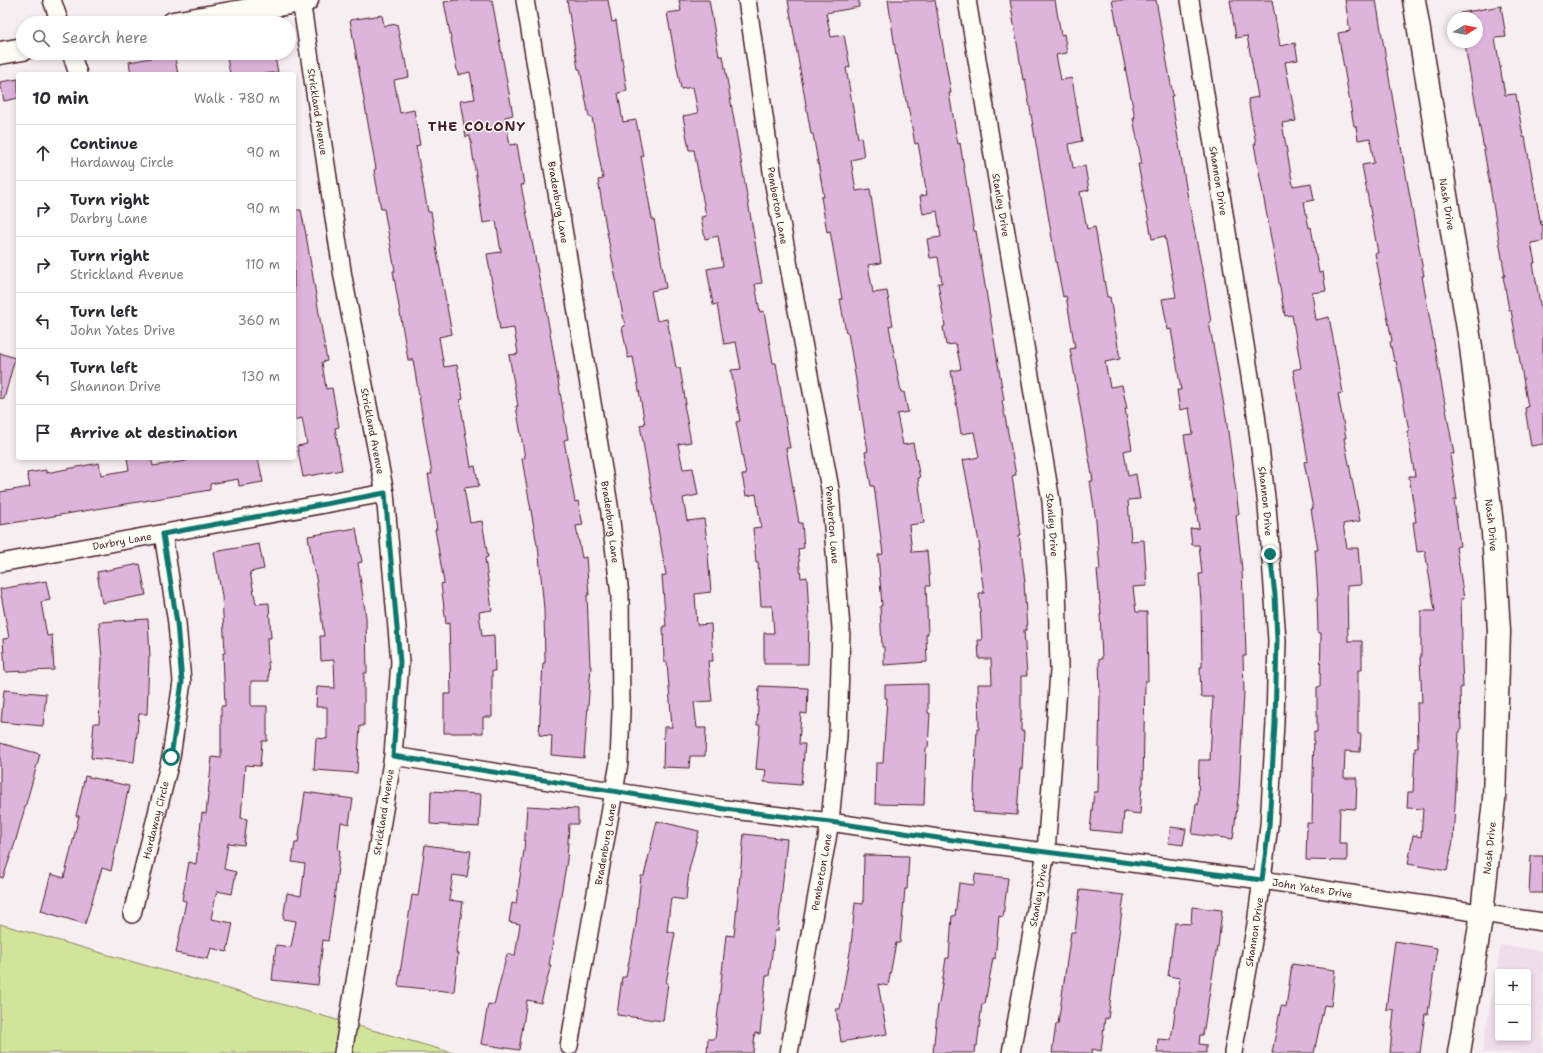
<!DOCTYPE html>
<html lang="en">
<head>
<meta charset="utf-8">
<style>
  body { margin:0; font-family:"Shantell Sans",sans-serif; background:#f7f7f7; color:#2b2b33 }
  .controls { position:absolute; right:12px; bottom:12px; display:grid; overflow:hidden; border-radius:4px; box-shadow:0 2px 6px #0003 }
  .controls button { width:36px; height:36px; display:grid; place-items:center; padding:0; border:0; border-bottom:1px solid #e1e1e2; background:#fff; color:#2b2b33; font:20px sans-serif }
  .compass { position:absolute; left:1447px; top:12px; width:36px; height:36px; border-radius:50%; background:#fff; box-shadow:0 2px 6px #0003; rotate:80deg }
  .stop { position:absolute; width:12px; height:12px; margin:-9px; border:3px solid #0f766e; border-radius:50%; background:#fff }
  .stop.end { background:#0f766e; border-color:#fff; box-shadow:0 1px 4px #0008 }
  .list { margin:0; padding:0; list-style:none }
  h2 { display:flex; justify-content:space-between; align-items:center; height:52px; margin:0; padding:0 16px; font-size:17px }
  h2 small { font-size:13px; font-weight:400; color:#7c7c81 }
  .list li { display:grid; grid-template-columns:26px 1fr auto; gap:12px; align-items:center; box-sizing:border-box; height:56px; padding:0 16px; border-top:1px solid #e1e1e2 }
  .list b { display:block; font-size:15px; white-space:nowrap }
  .list p { margin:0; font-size:13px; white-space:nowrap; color:#7c7c81 }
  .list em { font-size:13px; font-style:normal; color:#7c7c81 }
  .icon { flex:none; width:22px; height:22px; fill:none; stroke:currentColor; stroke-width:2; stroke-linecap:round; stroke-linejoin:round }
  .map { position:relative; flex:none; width:1543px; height:1053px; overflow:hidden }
  .search { position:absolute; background:#fff; box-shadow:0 2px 6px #0003; left:16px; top:16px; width:280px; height:44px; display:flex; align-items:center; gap:10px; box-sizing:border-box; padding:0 14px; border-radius:22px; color:#7c7c81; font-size:15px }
  .panel { position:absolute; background:#fff; box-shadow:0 2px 6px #0003; left:16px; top:72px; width:280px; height:388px; border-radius:4px }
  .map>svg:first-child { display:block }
</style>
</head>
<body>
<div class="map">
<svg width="1543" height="1053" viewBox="0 0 1543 1053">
  <rect width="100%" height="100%" fill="#f7eef1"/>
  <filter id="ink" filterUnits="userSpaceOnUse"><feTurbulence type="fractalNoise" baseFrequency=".025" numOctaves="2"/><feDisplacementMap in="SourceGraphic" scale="8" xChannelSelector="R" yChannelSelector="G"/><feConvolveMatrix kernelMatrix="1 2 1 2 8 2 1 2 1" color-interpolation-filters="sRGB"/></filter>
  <g filter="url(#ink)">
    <path fill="#efddea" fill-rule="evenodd" d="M1501,945l42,6v102h-61zM1498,972h30v66h-30z"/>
    <polygon fill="#d1e59a" stroke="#8e8262" points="0,924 453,1053 0,1053"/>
    <g fill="#ddb4db" stroke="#4a1f2b">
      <polygon points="456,0 492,0 513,115 505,117 510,145 517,144 524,185 521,185 543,298 544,297 568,439 564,440 575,502 578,501 583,525 576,526 582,558 586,557 589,595 587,595 590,666 591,666 584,758 551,755 552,736 539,735 543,663 545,663 544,609 538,545 537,545 522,459 525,458 516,406 518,406 509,355 518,354 514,328 500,330 487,254 501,252 496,221 483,223 470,136 466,137 460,101 475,99 470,72 458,75 444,2"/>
      <polygon points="567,0 608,0 612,22 616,21 627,91 618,93 623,122 636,120 643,156 641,156 652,219 654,219 666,288 651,291 657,321 667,319 676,368 680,368 686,404 684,404 691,442 678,444 683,469 693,468 698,495 683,498 687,521 704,519 709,555 708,555 711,592 695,594 697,625 711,624 713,661 708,661 712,701 694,702 697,728 706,728 705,756 690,756 689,768 663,767 664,727 672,727 667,662 664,662 663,626 666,626 662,576 666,575 640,425 645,424 633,357 628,358 622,327 625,326 606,227 598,180 603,179 592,117 589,117 580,69 578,69"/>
      <polygon points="679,0 709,0 719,56 723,56 762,283 755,284 760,312 764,311 773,363 776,363 790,448 786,448 799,523 802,523 804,548 798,549 801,578 807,577 809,617 808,664 764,664 764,633 774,633 772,606 761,606 758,562 756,563 753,528 761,527 756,494 746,496 742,475 746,475 736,422 740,421 731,370 741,369 736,342 724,344 717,304 713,305 707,269 723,266 718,236 705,239 701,217 706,216 694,150 689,150 683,116 698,113 693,87 681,89 667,13 681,11"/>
      <polygon points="788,0 859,0 859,7 826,13 831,37 844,35 850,67 846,68 858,138 861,137 864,157 851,160 856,191 870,189 881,263 868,265 873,293 887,291 893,325 889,326 901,392 904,392 908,412 897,414 903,445 913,443 920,478 918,478 924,523 909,525 912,552 927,551 930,586 926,586 928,634 926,634 927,662 884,665 884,647 882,647 880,606 882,606 878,555 883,554 874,486 871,486 865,452 868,451 848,333 846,333 840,299 842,299 830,231 827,232 821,197 824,197 813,134 811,134"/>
      <polygon points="888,0 935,0 951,93 949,93 958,144 960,143 974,231 976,231 1004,400 1002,401 1016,475 1012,476 1021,535 1019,535 1025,582 1024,582 1027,630 1024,630 1027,676 1021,676 1021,731 1024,731 1022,769 1020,769 1017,815 973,812 977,729 979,729 978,684 992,684 991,659 979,659 978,640 982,640 979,593 984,593 978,550 980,549 971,496 970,496 963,460 979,457 974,432 961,434 951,371 961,369 956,344 946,345 943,327 945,326 938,283 942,283 938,257 930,258 927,239 941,237 937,211 923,214 920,196 927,195 918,143 915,144 907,101 906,101 897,54 896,55"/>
      <polygon points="1010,0 1055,0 1061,35 1064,34 1067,53 1056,55 1061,80 1072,78 1082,141 1069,144 1073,168 1085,166 1089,190 1080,192 1087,229 1095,227 1107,297 1110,297 1120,359 1105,362 1110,387 1122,385 1127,409 1125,409 1132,449 1124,451 1128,476 1136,474 1140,499 1128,500 1131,541 1144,540 1147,586 1133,587 1136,612 1147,612 1148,681 1145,681 1143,784 1142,784 1140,814 1124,812 1122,833 1090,830 1094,792 1098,792 1100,695 1099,659 1102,659 1100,614 1101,614 1097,570 1100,570 1096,521 1090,481 1093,481 1070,349 1075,348 1066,296 1063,297 1055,256 1025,79 1023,80"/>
      <polygon points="1112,0 1156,0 1173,96 1171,96 1187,193 1205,284 1211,322 1209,322 1226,417 1239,514 1236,515 1242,570 1244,619 1245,619 1246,656 1243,656 1244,692 1239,791 1233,839 1192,834 1196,804 1198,805 1199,760 1210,760 1213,697 1201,697 1200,667 1202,667 1201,603 1199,574 1202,574 1199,545 1192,545 1190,529 1199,528 1184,435 1193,434 1189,408 1180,410 1177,390 1181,390 1171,329 1168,330 1162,299 1176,297 1165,236 1152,239 1138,164 1142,164 1133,118 1135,118"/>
      <polygon points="1230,0 1272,0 1280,46 1295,43 1298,60 1285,62 1296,121 1282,123 1293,186 1311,183 1314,200 1304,202 1309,228 1311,227 1319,273 1323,272 1326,291 1312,293 1316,320 1329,317 1343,393 1338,394 1346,438 1344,438 1360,521 1343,524 1347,548 1358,548 1361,585 1347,586 1348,641 1362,641 1362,670 1358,670 1358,734 1361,734 1360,752 1345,751 1344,778 1357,778 1356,809 1340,808 1339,843 1347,843 1347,861 1306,860 1307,823 1312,823 1314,732 1317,732 1317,687 1320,687 1321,633 1318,633 1317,596 1318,596 1315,550 1318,550 1311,509 1313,509 1304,462 1308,461 1293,370 1301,368 1292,315 1285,316 1254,144 1256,144 1248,99 1258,97 1247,36 1236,38"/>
      <polygon points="1345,0 1376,0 1393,101 1424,276 1422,276 1454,454 1450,454 1457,500 1454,500 1460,546 1456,547 1464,599 1461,599 1462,641 1461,641 1463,687 1460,687 1461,731 1459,732 1453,841 1447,871 1408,864 1413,835 1421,837 1423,809 1407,808 1408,792 1413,792 1415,747 1418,747 1417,703 1422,703 1420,657 1421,657 1421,611 1435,611 1425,551 1417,552 1413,522 1416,522 1409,476 1415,476 1407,431 1409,431 1396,361 1394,361 1390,342 1392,341 1375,253 1378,253 1362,165 1374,163 1370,138 1358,140 1356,126 1354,126 1338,33 1350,31"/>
      <polygon points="1501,6 1506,37 1495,38 1505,95 1516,94 1523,137 1525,137 1541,225 1543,224 1543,241 1531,243 1535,263 1533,263 1543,321 1543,444 1531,446 1525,408 1528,407 1511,310 1509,310 1503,276 1505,276 1483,144 1467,57 1465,42 1477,42 1477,18 1461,18 1460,13"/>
      <polygon points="382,15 384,26 397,24 404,60 406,59 409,77 394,80 400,113 414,110 420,145 416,146 428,212 431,212 437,246 436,247 452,334 439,337 444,367 457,365 463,399 460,400 471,467 475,466 479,486 464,488 470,523 482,521 488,557 485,558 492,610 479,612 482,636 494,635 495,671 492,671 492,717 483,717 483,733 444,733 444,694 451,694 449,623 446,624 441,584 444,583 435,529 437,529 428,474 432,474 413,360 408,360 393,271 395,271 384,209 381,209 374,170 376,169 350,20"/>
      <polygon points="226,53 274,53 278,72 263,74 230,74"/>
      <polygon points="174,54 178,74 131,74 129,62"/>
      <polygon points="18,79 18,98 4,101 0,82"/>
      <polygon points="294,210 301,210 306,235 327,361 322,362 326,389 332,388 339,427 335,428 342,470 303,477 297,446 307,444 302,418 294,420"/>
      <polygon points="0,353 15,358 4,399 0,398"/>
      <polygon points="127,458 151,458 153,466 186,461 186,458 258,458 263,482 239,486 238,479 210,484 210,490 0,525 0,492 30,487 27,473 46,470 46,473 99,463 101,475 129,470"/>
      <polygon points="356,528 362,562 358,563 366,617 367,673 364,673 364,726 360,726 357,773 314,770 316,738 327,739 327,707 316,707 317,687 335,688 334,660 321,661 320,636 324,636 315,571 314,571 308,536"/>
      <polygon points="259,544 264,569 250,572 256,604 269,603 271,638 267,638 269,681 251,681 251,706 267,706 267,741 262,741 260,766 245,765 241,818 247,819 244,845 228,843 224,869 236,872 232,894 217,891 211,919 233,923 227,952 211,948 208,959 176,953 186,901 182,900 189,862 196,864 202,813 206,814 212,757 221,758 221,706 225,706 223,653 225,653 222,596 214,552"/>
      <polygon points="140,564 146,595 102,603 97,572"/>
      <polygon points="46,581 50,600 41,602 47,636 52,635 54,670 5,672 3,639 9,638 0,589"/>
      <polygon points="148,619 150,657 149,657 147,714 139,714 134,762 91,758 94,723 99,723 102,659 99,622"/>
      <polygon points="928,684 928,713 930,713 928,748 926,748 924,805 875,804 876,763 883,763 887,698 885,698 885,685"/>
      <polygon points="759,686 808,688 807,714 801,713 799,744 805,744 801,785 764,782 766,770 756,769 760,725 757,725"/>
      <polygon points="4,690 46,694 43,726 1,722"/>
      <polygon points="0,743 40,754 15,843 3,878 0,877"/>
      <polygon points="85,776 129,786 111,871 102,868 85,924 41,911 51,874 64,878 79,816 76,816"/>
      <polygon points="431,791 481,794 479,827 430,824"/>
      <polygon points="305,792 353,799 349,824 341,822 338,850 340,850 334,901 328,941 323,940 318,985 272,980 276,945 291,947 296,921 283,919 287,893 301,896 305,864 292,862 295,843 298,843"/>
      <polygon points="527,806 578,809 578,824 569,824 567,860 549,965 551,965 541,1003 527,1000 519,1050 481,1044 488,1004 494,1005 507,954 515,956 520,924 509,922 512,903 516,904 524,850"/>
      <polygon points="657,821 699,831 689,870 686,900 671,898 667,931 675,933 666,983 668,983 663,1021 617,1015 622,977 626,977 636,924 641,876 644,876"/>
      <polygon points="1171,827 1186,829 1183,845 1168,843"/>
      <polygon points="744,834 787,839 778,931 775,931 769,976 766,976 760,1034 755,1033 753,1053 707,1053 708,1039 715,1039 726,935 734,936"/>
      <polygon points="425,845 471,851 467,877 453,875 449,900 463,902 456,953 458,954 454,992 398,986 412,895 418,896"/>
      <polygon points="864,855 909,856 907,889 905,889 900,943 896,943 888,986 878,984 887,1034 841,1042 836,1009 840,1009 851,946 855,903 863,904"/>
      <polygon points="1531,856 1543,856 1543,893 1529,893"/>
      <polygon points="975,874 1008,878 1003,917 999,916 995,959 993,958 985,1004 982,1004 977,1046 975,1046 974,1053 933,1053 938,1004 939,1004 946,958 949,958 952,916 955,916 959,883 974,885"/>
      <polygon points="1080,890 1124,895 1108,1019 1105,1018 1101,1051 1092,1049 1092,1053 1052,1053 1056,1024 1058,1024 1071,932 1075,932"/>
      <polygon points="1192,907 1222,910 1218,947 1217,946 1203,1035 1200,1035 1199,1044 1206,1045 1206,1053 1157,1053 1158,1039 1171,1040 1180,978 1168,976 1175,923 1191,924"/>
      <polygon points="1395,941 1437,948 1428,1014 1425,1014 1420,1053 1390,1053 1394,1010 1386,1009"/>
      <polygon points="1292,964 1335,970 1331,1006 1324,1005 1314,1053 1272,1053 1281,1006 1286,1007"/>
    </g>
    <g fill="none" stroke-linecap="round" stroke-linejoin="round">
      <defs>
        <g id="street">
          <polyline points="52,0 60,23"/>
          <path id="s1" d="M301,0l42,277 42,216 15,169 -7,94 -50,297"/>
          <path id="s2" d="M525,0l84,505 11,90 1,115 -2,53 -50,283"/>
          <path id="s3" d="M747,0l27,185 56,304 11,139 -3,108 -8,86 -41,231"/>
          <path id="s4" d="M967,0l84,501 6,82 2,87 -3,48 -10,134 -35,201"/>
          <path id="s5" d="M1190,0l66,414 11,92 10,134 -2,83 -6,103 -13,98 -23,129"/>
          <polyline points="71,53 78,74"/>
          <path id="s6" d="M0,563l385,-70"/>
          <path id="s7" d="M393,756l332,53 105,13 108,16 324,42 108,17 173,25"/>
          <path id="s8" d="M132,914l39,-157 11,-75 -5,-59 -14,-89"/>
        </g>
        <g id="secondary">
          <path id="s9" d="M1414,0l57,347 22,186 6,98 -5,169 -12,113 -23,140"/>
          <polyline points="173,23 307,0"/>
          <polyline points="0,53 23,49"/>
        </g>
      </defs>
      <use href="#street" stroke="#4a1f2b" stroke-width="20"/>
      <use href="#secondary" stroke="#4a1f2b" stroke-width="25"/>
      <use href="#street" stroke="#fdfcf7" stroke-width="17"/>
      <use href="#secondary" stroke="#fdfcf7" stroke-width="22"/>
    </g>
  </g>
  <g fill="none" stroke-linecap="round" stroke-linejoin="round" filter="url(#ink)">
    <polyline stroke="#0f766e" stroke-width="5" points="171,757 182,682 177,623 163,534 385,493 400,662 393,756 725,809 830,822 938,838 1262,880 1269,826 1275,723 1277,640 1275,595 1270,554"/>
  </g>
  <g text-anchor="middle" stroke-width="3" stroke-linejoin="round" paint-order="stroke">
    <g font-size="10" fill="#4a1f2b" stroke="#fdfcf7">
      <text dy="4" stroke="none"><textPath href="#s1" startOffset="113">Strickland Avenue</textPath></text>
      <text dy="4" stroke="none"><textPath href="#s5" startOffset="183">Shannon Drive</textPath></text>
      <text dy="4" stroke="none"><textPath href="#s2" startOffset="205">Bradenburg Lane</textPath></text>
      <text dy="4" stroke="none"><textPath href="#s9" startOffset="207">Nash Drive</textPath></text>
      <text dy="4" stroke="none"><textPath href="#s4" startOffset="208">Stanley Drive</textPath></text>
      <text dy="4" stroke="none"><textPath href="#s3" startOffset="208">Pemberton Lane</textPath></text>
      <text dy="4" stroke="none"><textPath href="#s1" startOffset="437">Strickland Avenue</textPath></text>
      <text dy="4" stroke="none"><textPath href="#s5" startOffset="507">Shannon Drive</textPath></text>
      <text dy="4" stroke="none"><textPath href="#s2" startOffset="529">Bradenburg Lane</textPath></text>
      <text dy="4" stroke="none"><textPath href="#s3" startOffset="532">Pemberton Lane</textPath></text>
      <text dy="4" stroke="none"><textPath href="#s4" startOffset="532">Stanley Drive</textPath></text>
      <text dy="4" stroke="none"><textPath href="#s9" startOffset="531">Nash Drive</textPath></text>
      <text dy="4" stroke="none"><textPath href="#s6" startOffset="124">Darbry Lane</textPath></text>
      <text transform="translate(383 812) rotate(-81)" y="4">Strickland Avenue</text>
      <text dy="4" stroke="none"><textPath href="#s8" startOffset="97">Hardaway Circle</textPath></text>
      <text transform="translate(605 844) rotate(-80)" y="4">Bradenburg Lane</text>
      <text transform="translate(1489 848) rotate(-84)" y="4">Nash Drive</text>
      <text transform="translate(821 872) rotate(-80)" y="4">Pemberton Lane</text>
      <text dy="4" stroke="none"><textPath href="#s7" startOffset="929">John Yates Drive</textPath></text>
      <text transform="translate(1038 895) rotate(-80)" y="4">Stanley Drive</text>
      <text transform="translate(1254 932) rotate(-81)" y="4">Shannon Drive</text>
    </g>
    <g font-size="14" font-weight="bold" letter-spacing="1" fill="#4a1f2b" stroke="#fdfcf7">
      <text x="477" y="131">THE COLONY</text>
    </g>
  </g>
</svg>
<div class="controls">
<button>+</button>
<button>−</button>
</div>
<svg class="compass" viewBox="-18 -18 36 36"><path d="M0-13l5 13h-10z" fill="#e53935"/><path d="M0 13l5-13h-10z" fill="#7c7c81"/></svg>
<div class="stop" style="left:171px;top:757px"></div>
<div class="stop end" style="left:1270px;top:554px"></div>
<div class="search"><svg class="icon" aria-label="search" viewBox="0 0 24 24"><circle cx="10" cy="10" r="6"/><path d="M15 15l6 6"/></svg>Search here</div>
<section class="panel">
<h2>10 min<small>Walk · 780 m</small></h2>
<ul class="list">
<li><svg class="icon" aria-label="ahead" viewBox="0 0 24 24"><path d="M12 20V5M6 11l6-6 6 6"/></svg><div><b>Continue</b><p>Hardaway Circle</p></div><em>90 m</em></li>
<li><svg class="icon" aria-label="right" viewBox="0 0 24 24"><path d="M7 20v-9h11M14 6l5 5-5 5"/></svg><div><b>Turn right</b><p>Darbry Lane</p></div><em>90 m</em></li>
<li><svg class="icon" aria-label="right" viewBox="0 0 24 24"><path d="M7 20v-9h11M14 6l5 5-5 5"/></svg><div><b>Turn right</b><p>Strickland Avenue</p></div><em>110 m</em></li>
<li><svg class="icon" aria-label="left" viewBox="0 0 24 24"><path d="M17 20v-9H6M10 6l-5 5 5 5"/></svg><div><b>Turn left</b><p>John Yates Drive</p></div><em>360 m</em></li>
<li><svg class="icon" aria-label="left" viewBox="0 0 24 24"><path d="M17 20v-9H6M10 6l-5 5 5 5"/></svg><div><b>Turn left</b><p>Shannon Drive</p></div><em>130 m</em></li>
<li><svg class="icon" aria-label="arrive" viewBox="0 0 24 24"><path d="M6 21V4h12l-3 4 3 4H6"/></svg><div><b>Arrive at destination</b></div></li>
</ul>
</section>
</div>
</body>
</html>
